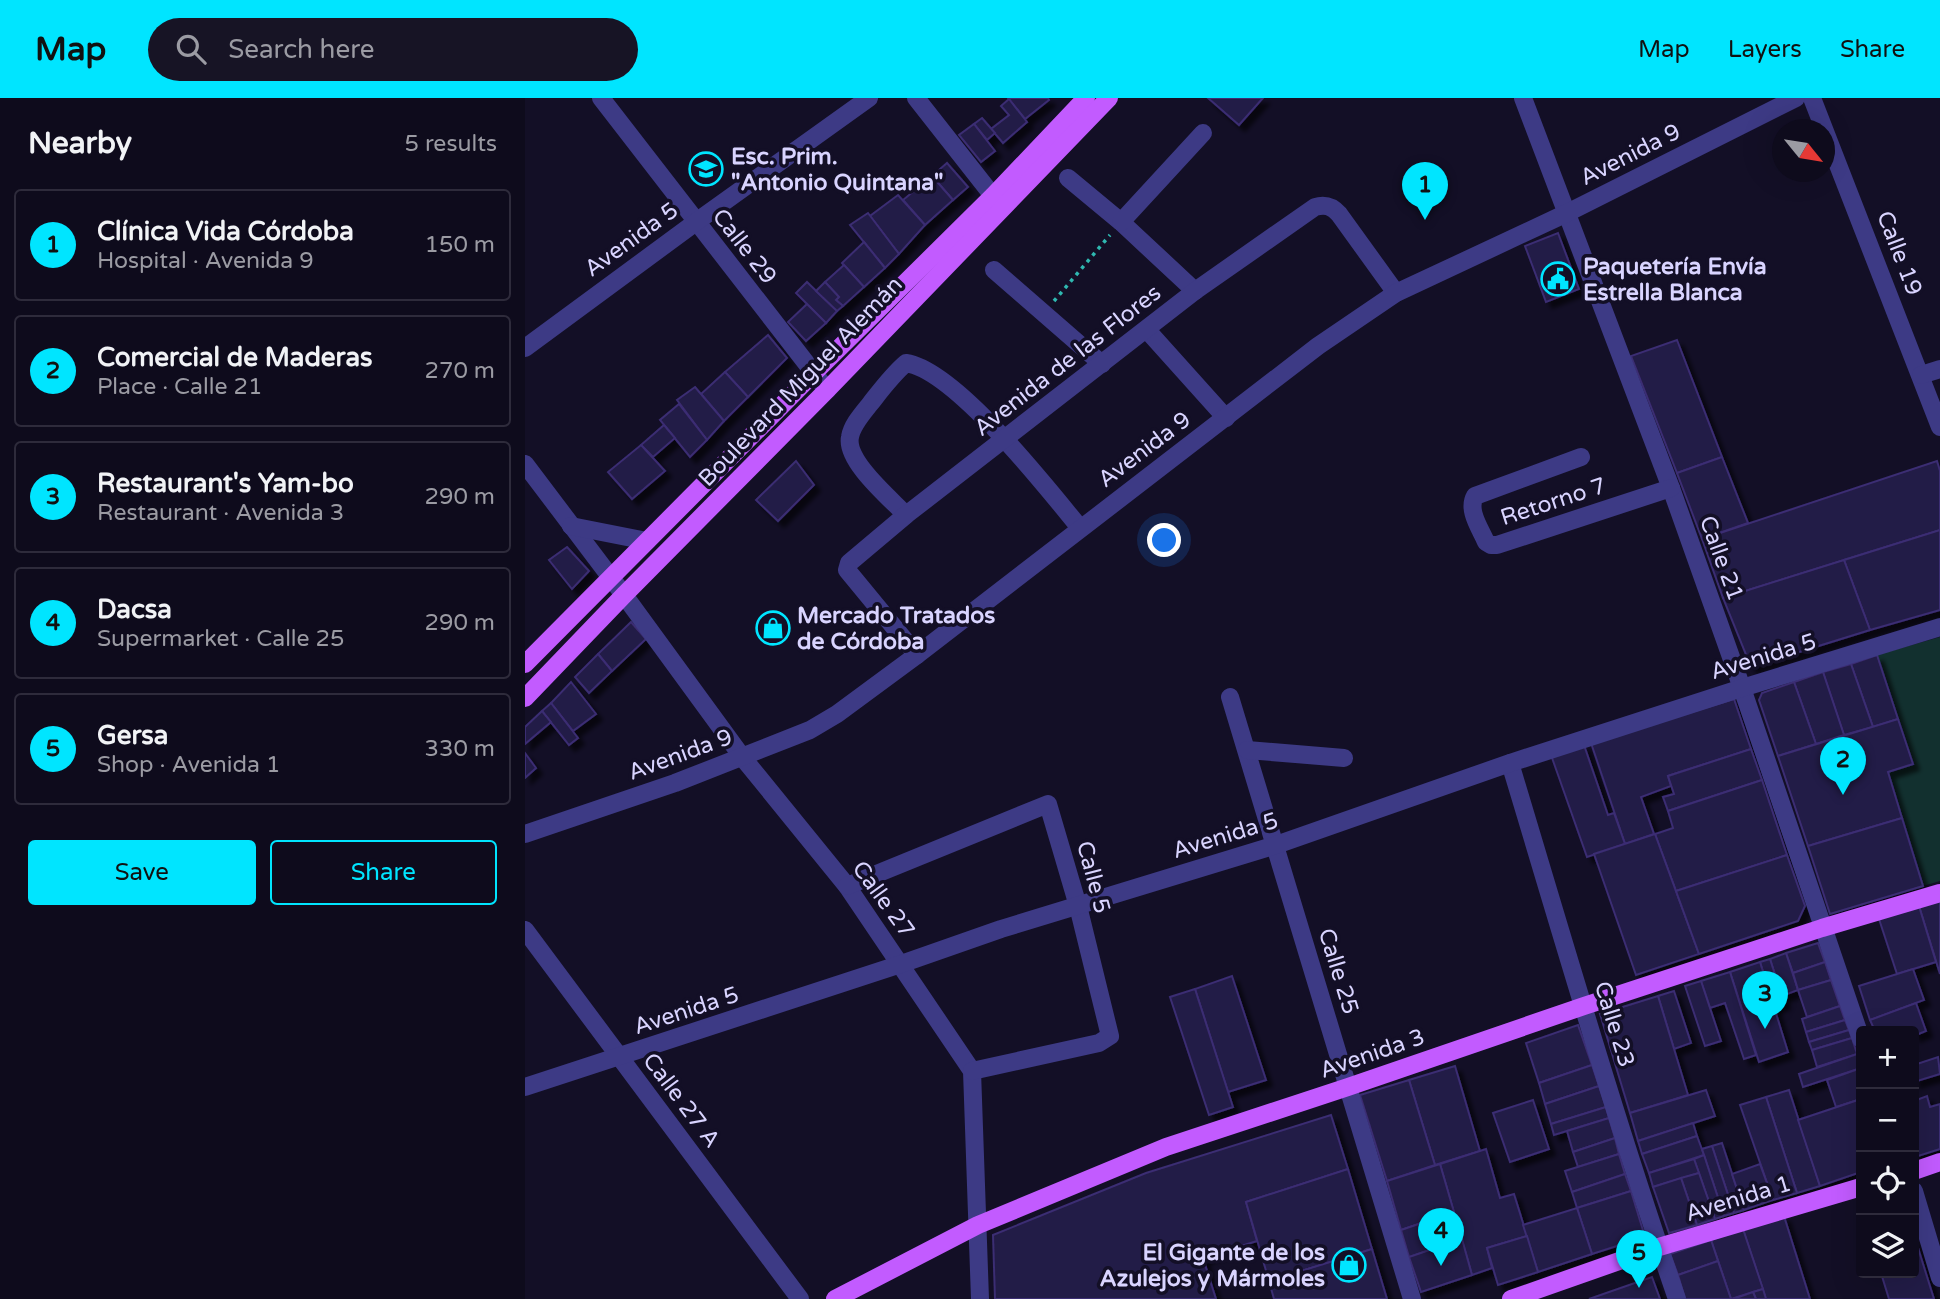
<!DOCTYPE html>
<html lang="en">
<head>
<meta charset="utf-8">
<style>
  body { margin:0; font-family:"Varela Round",sans-serif; background:#171425; color:#f1f3f6 }
  .controls { position:absolute; right:21px; bottom:21px; display:grid; overflow:hidden; border-radius:7px; box-shadow:0 7px 28px #0002 }
  .controls button { width:63px; height:63px; display:grid; place-items:center; padding:0; border:0; border-bottom:2px solid #2e2b3b; background:#0e0b1c; color:#f1f3f6; font:35px sans-serif }
  .compass { position:absolute; left:1247px; top:21px; width:63px; height:63px; border-radius:50%; background:#0e0b1c; box-shadow:0 7px 28px #0002; rotate:120deg }
  .you { position:absolute; left:640px; top:443px; width:24px; height:24px; margin:-18px; border:5px solid #fff; border-radius:50%; background:#1a73e8; box-shadow:0 0 0 10px #1a73e833 }
  .badge { display:grid; place-items:center; width:46px; height:46px; border-radius:50%; background:#00e5ff; color:#111; font-size:23px; font-weight:700 }
  .pin { position:absolute; translate:-50% -58px; filter:drop-shadow(0 2px 4px #0008) }
  .pin::after { content:''; position:absolute; top:37px; width:24px; height:21px; background:inherit; clip-path:polygon(0 0,100% 0,50% 100%) }
  .list { margin:0; padding:0; list-style:none }
  h2 { display:flex; justify-content:space-between; align-items:center; height:91px; margin:0; padding:0 28px; font-size:30px }
  h2 small { font-size:23px; font-weight:400; color:#9b9ba3 }
  .list li { display:grid; grid-template-columns:46px 1fr auto; gap:21px; align-items:center; box-sizing:border-box; height:112px; margin:0 14px 14px; padding:0 14px; border:2px solid #2e2b3b; border-radius:7px }
  .list b { display:block; font-size:26px; white-space:nowrap }
  .list p { margin:0; font-size:23px; white-space:nowrap; color:#9b9ba3 }
  .list em { font-size:23px; font-style:normal; color:#9b9ba3 }
  .actions { display:flex; gap:14px; padding:21px 28px }
  .actions a { flex:1; padding:16px 0; border:2px solid #00e5ff; border-radius:7px; text-align:center; font-size:24px; color:#00e5ff }
  .actions .main { background:#00e5ff; color:#111 }
  .icon { flex:none; width:38px; height:38px; fill:none; stroke:currentColor; stroke-width:2; stroke-linecap:round; stroke-linejoin:round }
  .map { position:relative; flex:none; width:1415px; height:1201px; overflow:hidden }
  header { display:flex; align-items:center; gap:42px; box-sizing:border-box; height:98px; padding:0 35px; background:#00e5ff; color:#111 }
  header strong { font-size:33px }
  nav { display:flex; gap:38px; margin-inline-start:auto; font-size:24px }
  .search { width:490px; height:63px; background:#171425; display:flex; align-items:center; gap:18px; box-sizing:border-box; padding:0 24px; border-radius:38px; color:#9b9ba3; font-size:26px }
  main { display:flex }
  aside { flex:1; background:#0e0b1c }
  .map>svg:first-child { display:block }
</style>
</head>
<body>
<header>
<strong>Map</strong>
<div class="search"><svg class="icon" aria-label="search" viewBox="0 0 24 24"><circle cx="10" cy="10" r="6"/><path d="M15 15l6 6"/></svg>Search here</div>
<nav><a>Map</a><a>Layers</a><a>Share</a></nav>
</header>
<main>
<aside>
<h2>Nearby<small>5 results</small></h2>
<ul class="list">
<li><span class="badge">1</span><div><b>Clínica Vida Córdoba</b><p>Hospital · Avenida 9</p></div><em>150 m</em></li>
<li><span class="badge">2</span><div><b>Comercial de Maderas</b><p>Place · Calle 21</p></div><em>270 m</em></li>
<li><span class="badge">3</span><div><b>Restaurant's Yam-bo</b><p>Restaurant · Avenida 3</p></div><em>290 m</em></li>
<li><span class="badge">4</span><div><b>Dacsa</b><p>Supermarket · Calle 25</p></div><em>290 m</em></li>
<li><span class="badge">5</span><div><b>Gersa</b><p>Shop · Avenida 1</p></div><em>330 m</em></li>
</ul>
<div class="actions"><a class="main">Save</a><a>Share</a></div>
</aside>
<div class="map">
<svg width="1415" height="1201" viewBox="0 0 1415 1201">
  <defs>
    <filter id="shadow"><feDropShadow dx="6" dy="6" stdDeviation="2" flood-color="#0009"/></filter>
  </defs>
  <rect width="100%" height="100%" fill="#130f26"/>
  <polygon fill="#12302f" points="1415,539 1415,783 1398,788 1363,674 1388,666 1352,557"/>
  <g fill="#241b47" stroke="#3b2d73" stroke-width="2" filter="url(#shadow)">
    <polygon points="483,0 523,0 524,2 500,21"/>
    <polygon points="683,0 738,0 714,27"/>
    <polygon points="484,1 502,24 478,45 466,31 484,17 476,8"/>
    <polygon points="457,20 470,35 462,42 449,26"/>
    <polygon points="449,26 470,53 456,64 434,37"/>
    <polygon points="422,65 443,89 428,102 407,78"/>
    <polygon points="407,78 428,102 400,127 378,102"/>
    <polygon points="373,97 400,127 374,156 345,118"/>
    <polygon points="343,115 374,156 360,170 325,127"/>
    <polygon points="1033,135 1054,191 1021,204 1000,148"/>
    <polygon points="339,144 360,170 339,189 317,165"/>
    <polygon points="319,167 339,189 318,208 311,202 314,199 300,184"/>
    <polygon points="282,184 312,213 301,225 271,195"/>
    <polygon points="300,184 314,199 311,202 318,208 312,213 291,193"/>
    <polygon points="282,206 301,225 281,243 263,224"/>
    <polygon points="243,237 262,260 223,299 200,274"/>
    <polygon points="1152,242 1197,359 1152,375 1106,258"/>
    <polygon points="200,274 223,299 199,323 176,296"/>
    <polygon points="170,289 199,323 182,342 152,302"/>
    <polygon points="154,306 182,342 165,359 135,322"/>
    <polygon points="139,327 150,340 128,359 116,347"/>
    <polygon points="116,347 140,373 107,401 83,374"/>
    <polygon points="1197,359 1223,425 1177,441 1152,375"/>
    <polygon points="271,363 289,387 253,423 231,402"/>
    <polygon points="1412,363 1415,373 1415,432 1198,500 1177,441"/>
    <polygon points="1415,432 1415,512 1345,532 1319,462"/>
    <polygon points="42,449 64,473 47,491 24,462"/>
    <polygon points="1319,462 1345,532 1226,569 1198,500"/>
    <polygon points="106,524 121,541 87,573 73,556"/>
    <polygon points="73,556 87,573 64,595 50,579"/>
    <polygon points="1352,557 1373,621 1348,629 1326,566"/>
    <polygon points="1326,566 1348,629 1319,637 1298,574"/>
    <polygon points="1298,574 1319,637 1291,646 1269,584"/>
    <polygon points="46,584 71,616 48,633 26,605"/>
    <polygon points="1269,584 1291,646 1253,658 1234,602 1237,595"/>
    <polygon points="1209,601 1226,651 1143,678 1146,688 1116,699 1129,736 1100,746 1066,645"/>
    <polygon points="26,605 53,640 44,647 17,613"/>
    <polygon points="17,613 26,624 0,646 0,629"/>
    <polygon points="1373,621 1388,666 1363,674 1377,720 1283,748 1253,658"/>
    <polygon points="1059,647 1083,717 1089,715 1100,746 1062,759 1026,657"/>
    <polygon points="1226,651 1237,682 1143,713 1138,699 1149,696 1143,678"/>
    <polygon points="0,655 11,670 0,680"/>
    <polygon points="1237,682 1262,757 1151,793 1130,736 1148,730 1143,713"/>
    <polygon points="1377,720 1398,788 1305,816 1283,748"/>
    <polygon points="1130,736 1174,856 1111,877 1069,756"/>
    <polygon points="1262,757 1280,808 1273,823 1174,856 1151,793"/>
    <polygon points="1415,802 1415,876 1394,808"/>
    <polygon points="1394,808 1411,864 1372,876 1354,821"/>
    <polygon points="1293,845 1300,864 1268,875 1261,855"/>
    <polygon points="1261,855 1273,892 1257,898 1245,861"/>
    <polygon points="1245,861 1259,905 1249,908 1235,864"/>
    <polygon points="1235,864 1263,954 1234,964 1205,874"/>
    <polygon points="1300,864 1306,882 1273,892 1268,875"/>
    <polygon points="1388,871 1399,902 1345,922 1334,888"/>
    <polygon points="1205,874 1231,957 1219,961 1200,905 1185,910 1176,883"/>
    <polygon points="707,878 741,982 703,994 670,891"/>
    <polygon points="1306,882 1315,908 1282,919 1273,892"/>
    <polygon points="1176,883 1196,943 1180,948 1160,888"/>
    <polygon points="670,891 708,1009 684,1017 645,899"/>
    <polygon points="1149,893 1166,945 1149,951 1133,898"/>
    <polygon points="1133,898 1163,997 1105,1015 1075,916"/>
    <polygon points="1391,905 1401,933 1389,938 1389,933 1350,933 1345,922"/>
    <polygon points="1315,908 1320,922 1281,934 1277,921"/>
    <polygon points="1320,922 1324,932 1284,944 1281,934"/>
    <polygon points="1053,927 1067,967 1014,985 1001,945"/>
    <polygon points="1324,932 1327,940 1287,952 1284,944"/>
    <polygon points="1327,940 1332,956 1292,969 1287,952"/>
    <polygon points="1332,956 1336,970 1278,989 1274,976"/>
    <polygon points="1413,959 1415,976 1389,984 1389,967"/>
    <polygon points="1067,967 1074,988 1020,1006 1014,985"/>
    <polygon points="930,968 955,1053 910,1067 884,982"/>
    <polygon points="1336,970 1336,1001 1311,1009 1302,982"/>
    <polygon points="884,982 910,1067 862,1083 835,997"/>
    <polygon points="1074,988 1081,1009 1026,1026 1020,1006"/>
    <polygon points="1181,992 1190,1018 1113,1043 1105,1015"/>
    <polygon points="1264,992 1295,1088 1272,1095 1241,999"/>
    <polygon points="1402,998 1405,1009 1415,1006 1415,1051 1390,1059 1389,1054 1389,1003"/>
    <polygon points="1241,999 1272,1095 1248,1102 1215,1007"/>
    <polygon points="1336,1001 1336,1074 1295,1088 1273,1022"/>
    <polygon points="1008,1002 1024,1051 985,1064 968,1015"/>
    <polygon points="1081,1009 1084,1020 1029,1037 1026,1026"/>
    <polygon points="806,1017 823,1071 721,1104 732,1143 678,1160 691,1201 470,1201 468,1137 621,1075"/>
    <polygon points="1084,1020 1090,1040 1048,1054 1042,1033"/>
    <polygon points="1168,1025 1172,1038 1117,1056 1113,1043"/>
    <polygon points="1172,1038 1179,1057 1124,1075 1117,1056"/>
    <polygon points="1090,1040 1094,1056 1053,1069 1048,1054"/>
    <polygon points="1197,1045 1219,1112 1209,1115 1187,1048"/>
    <polygon points="1187,1048 1209,1115 1199,1118 1177,1051"/>
    <polygon points="961,1051 975,1100 989,1096 1002,1138 962,1150 967,1170 947,1177 915,1066"/>
    <polygon points="1094,1056 1100,1076 1047,1094 1040,1073"/>
    <polygon points="1179,1057 1199,1118 1190,1121 1169,1061"/>
    <polygon points="1169,1061 1174,1075 1128,1089 1124,1075"/>
    <polygon points="915,1066 929,1114 876,1132 862,1083"/>
    <polygon points="1235,1066 1248,1102 1219,1112 1207,1076"/>
    <polygon points="823,1071 847,1151 744,1183 721,1104"/>
    <polygon points="1174,1075 1190,1121 1172,1127 1156,1080"/>
    <polygon points="1100,1076 1106,1093 1052,1110 1047,1094"/>
    <polygon points="1156,1080 1172,1127 1144,1135 1128,1089"/>
    <polygon points="1106,1093 1120,1139 1067,1156 1052,1110"/>
    <polygon points="1052,1110 1067,1156 1013,1174 998,1127"/>
    <polygon points="929,1114 937,1141 884,1159 876,1132"/>
    <polygon points="1259,1118 1285,1201 1241,1201 1218,1131"/>
    <polygon points="1218,1131 1238,1191 1206,1201 1186,1142"/>
    <polygon points="1389,1137 1409,1201 1364,1201 1356,1175 1389,1175"/>
    <polygon points="1002,1138 1013,1174 973,1187 962,1150"/>
    <polygon points="937,1141 947,1177 896,1194 884,1159"/>
    <polygon points="1186,1142 1193,1163 1153,1177 1145,1156"/>
    <polygon points="847,1151 862,1201 749,1201 744,1183"/>
    <polygon points="1193,1163 1206,1201 1160,1201 1153,1177"/>
    <polygon points="1127,1179 1135,1201 1064,1201"/>
    <polygon points="1238,1191 1241,1201 1231,1201 1228,1194"/>
    <polygon points="1228,1194 1231,1201 1208,1201"/>
  </g>
  <g fill="none" stroke-linecap="round" stroke-linejoin="round">
    <polyline stroke="#2fb8b0" stroke-width="3.5" stroke-dasharray="3.5 5" stroke-linecap="butt" points="529,203 585,137"/>
    <g stroke="#3d3a85" stroke-width="18">
      <polyline points="76,0 302,292"/>
      <polyline points="391,0 468,98"/>
      <polyline points="998,0 1146,390 1217,590 1336,941"/>
      <polyline points="1287,0 1415,329"/>
      <polyline points="543,80 596,124 670,193"/>
      <polyline points="596,124 678,35"/>
      <polyline points="469,172 577,266"/>
      <polyline points="622,232 701,320"/>
      <polyline points="0,250 171,124 344,0"/>
      <polyline points="1396,277 1415,271"/>
      <path d="M1056,359l-106,39c-8,14 5,32 11,46l5,3h6l174,-57"/>
      <polyline points="0,366 99,497 218,660 322,788 447,973 455,1201"/>
      <path d="M381,417c-15,-16 -61,-54 -56,-78 2,-12 12,-23 20,-33 11,-14 22,-29 36,-41 49,7 141,125 174,165"/>
      <polyline points="46,428 122,443"/>
      <path d="M392,557l-70,-85 2,-7 57,-48 289,-224 120,-84c10,-3 17,-1 24,7l57,79"/>
      <polyline points="705,599 887,1201"/>
      <polyline points="722,652 819,660"/>
      <path d="M985,665c54,179 106,359 167,536"/>
      <polyline points="0,736 150,685 285,632 312,616 392,557 793,248 871,195 1042,115 1271,0"/>
      <polyline points="322,788 523,706 553,808 585,938 574,945 447,973"/>
      <polyline points="0,832 275,1201"/>
      <polyline points="0,989 376,866 476,831 751,747 985,665 1217,590 1415,529"/>
      <polyline points="1389,1093 1415,1180"/>
    </g>
    <g stroke="#c25bff" stroke-width="18">
      <polyline points="0,566 289,275 468,98 561,0"/>
      <polyline points="0,600 99,497 302,292 584,0"/>
      <polyline points="1389,1073 1415,1064"/>
      <polyline points="310,1201 453,1127 641,1049 823,989 1059,908 1297,830 1415,795"/>
      <polyline points="986,1201 1134,1149 1336,1089"/>
    </g>
  </g>
  <defs>
    <symbol id="school-ring" viewBox="-11 -11 22 22"><circle r="9.5" fill="#130f26" stroke="#00e5ff" stroke-width="1.5"/><path d="M0-5L7-2L0 1L-7-2ZM-4 1L0 2.5L4 1V4Q0 6-4 4Z" fill="#00e5ff"/></symbol>
    <symbol id="civic-ring" viewBox="-11 -11 22 22"><circle r="9.5" fill="#130f26" stroke="#00e5ff" stroke-width="1.5"/><path d="M-.6-6.5H3V-4.5H.6V-3L4-1V1h2V6H-6V1h2V-1L-.6-3ZM-1.2 2.5V6h2.4V2.5Z" fill="#00e5ff"/></symbol>
    <symbol id="shop-ring" viewBox="-11 -11 22 22"><circle r="9.5" fill="#130f26" stroke="#00e5ff" stroke-width="1.5"/><path d="M-5-2.5h2.3a2.7 3.5 0 0 1 5.4 0H5L5.5 6h-11ZM-1.5-2.5h3a1.5 2.3 0 0 0-3 0Z" fill="#00e5ff"/></symbol>
  </defs>
  <g fill-rule="evenodd">
    <use href="#school-ring" x="162" y="52" width="38" height="38"/>
    <use href="#civic-ring" x="1014" y="162" width="38" height="38"/>
    <use href="#shop-ring" x="229" y="511" width="38" height="38"/>
    <use href="#shop-ring" x="805" y="1148" width="38" height="38"/>
  </g>
  <g text-anchor="middle" stroke-width="7" stroke-linejoin="round" paint-order="stroke">
    <g font-size="23" fill="#d9d4ff" stroke="#130f26">
      <text transform="translate(1105 56) rotate(-27)" y="8">Avenida 9</text>
      <text transform="translate(106 141) rotate(-36)" y="8">Avenida 5</text>
      <text transform="translate(220 148) rotate(52)" y="8">Calle 29</text>
      <text transform="translate(1375 155) rotate(69)" y="8">Calle 19</text>
      <text transform="translate(542 262) rotate(-38)" y="8">Avenida de las Flores</text>
      <text transform="translate(275 283) rotate(-46)" y="8">Boulevard Miguel Alemán</text>
      <text transform="translate(619 351) rotate(-37)" y="8">Avenida 9</text>
      <text transform="translate(1028 403) rotate(-18)" y="8">Retorno 7</text>
      <text transform="translate(1197 460) rotate(70)" y="8">Calle 21</text>
      <text transform="translate(1238 558) rotate(-17)" y="8">Avenida 5</text>
      <text transform="translate(155 656) rotate(-20)" y="8">Avenida 9</text>
      <text transform="translate(700 737) rotate(-17)" y="8">Avenida 5</text>
      <text transform="translate(569 779) rotate(75)" y="8">Calle 5</text>
      <text transform="translate(359 801) rotate(54)" y="8">Calle 27</text>
      <text transform="translate(814 873) rotate(73)" y="8">Calle 25</text>
      <text transform="translate(161 912) rotate(-18)" y="8">Avenida 5</text>
      <text transform="translate(1090 926) rotate(73)" y="8">Calle 23</text>
      <text transform="translate(847 955) rotate(-19)" y="8">Avenida 3</text>
      <text transform="translate(157 1002) rotate(53)" y="8">Calle 27 A</text>
      <text transform="translate(1213 1100) rotate(-17)" y="8">Avenida 1</text>
    </g>
    <g font-size="23" font-weight="bold" fill="#d9d4ff" stroke="#130f26" text-anchor="start">
      <text x="206" y="66">Esc. Prim.<tspan x="206" dy="26">"Antonio Quintana"</tspan></text>
      <text x="1058" y="176">Paquetería Envía<tspan x="1058" dy="26">Estrella Blanca</tspan></text>
      <text x="272" y="525">Mercado Tratados<tspan x="272" dy="26">de Córdoba</tspan></text>
      <text x="800" y="1162" text-anchor="end">El Gigante de los<tspan x="800" dy="26">Azulejos y Mármoles</tspan></text>
    </g>
  </g>
</svg>
<div class="controls">
<button>+</button>
<button>−</button>
<button><svg class="icon" aria-label="locate" viewBox="0 0 24 24"><circle cx="12" cy="12" r="6"/><path d="M12 2v4M12 18v4M2 12h4M18 12h4"/></svg></button>
<button><svg class="icon" aria-label="layers" viewBox="0 0 24 24"><path d="M12 4l9 5-9 5-9-5zM3 14l9 5 9-5"/></svg></button>
</div>
<svg class="compass" viewBox="-18 -18 36 36"><path d="M0-13l5 13h-10z" fill="#e53935"/><path d="M0 13l5-13h-10z" fill="#9b9ba3"/></svg>
<div class="you"></div>
<div class="pin badge" style="left:900px;top:122px">1</div>
<div class="pin badge" style="left:1318px;top:697px">2</div>
<div class="pin badge" style="left:1240px;top:931px">3</div>
<div class="pin badge" style="left:916px;top:1168px">4</div>
<div class="pin badge" style="left:1114px;top:1190px">5</div>
</div>
</main>
</body>
</html>
